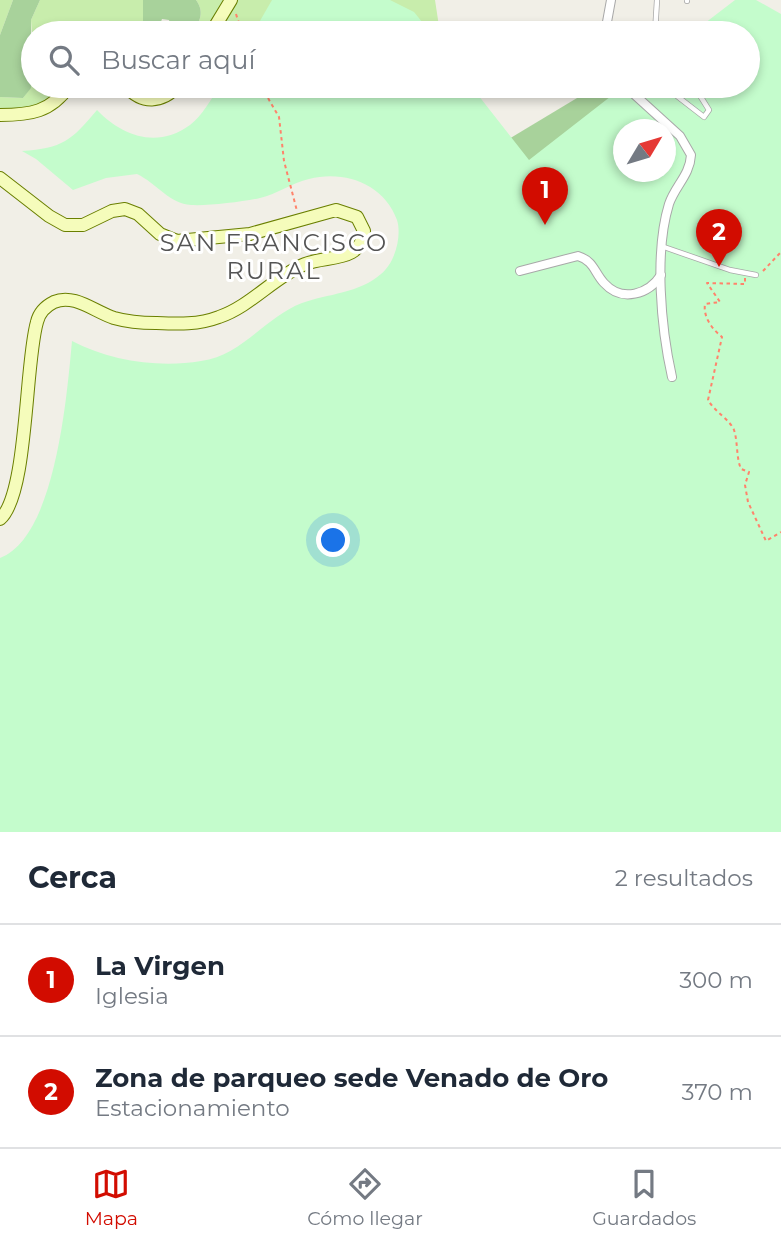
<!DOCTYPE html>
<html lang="es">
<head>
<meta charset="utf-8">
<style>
  body { margin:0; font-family:Montserrat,sans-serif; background:#f2f2f3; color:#1f2937 }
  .compass { position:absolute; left:613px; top:119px; width:63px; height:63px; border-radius:50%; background:#fff; box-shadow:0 4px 10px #0003; rotate:52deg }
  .you { position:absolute; left:334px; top:541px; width:24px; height:24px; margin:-18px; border:5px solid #fff; border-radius:50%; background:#1a73e8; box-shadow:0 0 0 10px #1a73e833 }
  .badge { display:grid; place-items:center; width:46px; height:46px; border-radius:50%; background:#d20c00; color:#fff; font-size:23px; font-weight:700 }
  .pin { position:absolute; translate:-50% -58px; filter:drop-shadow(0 2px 4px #0008) }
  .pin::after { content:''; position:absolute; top:37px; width:24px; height:21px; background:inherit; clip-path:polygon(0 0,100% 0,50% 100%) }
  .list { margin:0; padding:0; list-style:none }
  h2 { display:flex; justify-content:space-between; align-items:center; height:91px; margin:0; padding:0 28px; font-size:30px }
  h2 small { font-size:23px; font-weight:400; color:#747a83 }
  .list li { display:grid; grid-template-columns:46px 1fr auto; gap:21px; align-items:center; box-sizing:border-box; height:112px; padding:0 28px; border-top:2px solid #e0e1e3 }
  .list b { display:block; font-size:26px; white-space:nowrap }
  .list p { margin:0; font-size:23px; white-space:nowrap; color:#747a83 }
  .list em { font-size:23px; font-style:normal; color:#747a83 }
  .icon { flex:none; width:38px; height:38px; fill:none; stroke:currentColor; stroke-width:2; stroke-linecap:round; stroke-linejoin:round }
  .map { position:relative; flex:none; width:781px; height:832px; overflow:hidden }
  .search { position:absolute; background:#fff; box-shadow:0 4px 10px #0003; left:21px; right:21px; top:21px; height:77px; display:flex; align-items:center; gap:18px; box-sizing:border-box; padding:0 24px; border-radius:38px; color:#747a83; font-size:26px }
  .sheet { height:315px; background:#fff }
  nav { display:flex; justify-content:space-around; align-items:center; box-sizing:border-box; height:98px; border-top:2px solid #e0e1e3; background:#fff; font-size:19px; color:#747a83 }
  nav a { display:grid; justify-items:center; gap:4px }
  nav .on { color:#d20c00 }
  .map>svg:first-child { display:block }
</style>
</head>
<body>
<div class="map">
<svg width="781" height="832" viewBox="0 0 781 832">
  <rect width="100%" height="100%" fill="#f1efe7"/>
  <g fill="#c8edac">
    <polygon points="0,0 13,0 0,35"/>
    <polygon points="40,0 143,0 143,33 33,33 33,49 31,20"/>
    <path d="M196,0h30l-20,33h-15c9,-10 14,-21 5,-33z"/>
    <polygon points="237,0 435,0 440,33 232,33 226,18"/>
    <polygon points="33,74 33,86 65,86 44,106 0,112 0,97 23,98 31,87"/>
  </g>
  <g fill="#a8d29b">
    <polygon points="13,0 40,0 31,20 31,88 23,98 0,97 0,35"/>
    <path d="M143,0h53c9,12 4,23 -5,33h-19l-3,-13 -7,-1 -3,8 3,6h-19z"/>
    <polygon points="597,86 620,86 634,99 480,256 497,146"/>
  </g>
  <g fill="#c4fccc" fill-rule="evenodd">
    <polygon points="272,0 390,0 414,12 431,33 253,33"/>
    <path d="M735,0h21l25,14v818h-781v-274c56,-21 67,-164 72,-217 38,20 87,27 129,20 42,-6 64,-44 101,-58 25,-9 58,-10 79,-29 14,-11 21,-38 16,-54 -13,-36 -52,-50 -88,-41 -17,4 -32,15 -49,19 -17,4 -52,8 -69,7 -21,-1 -35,-22 -54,-31l-31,4 -33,12 -37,-31 -14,-8c41,-3 49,-10 75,-41 25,26 60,39 93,15 12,-9 21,-26 30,-39h251l58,74 95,-74h124v-53h-56zM624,130h42v42h-42z"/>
  </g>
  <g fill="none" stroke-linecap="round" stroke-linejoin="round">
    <defs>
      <g id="service">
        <polyline points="687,0 687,1"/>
        <polyline points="607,29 619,33"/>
        <polyline points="655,33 657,0"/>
        <polyline points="664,86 704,117 709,110 694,86"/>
        <polyline points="664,247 730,270 756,275"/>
      </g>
      <g id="minor">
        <polyline points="605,33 611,0"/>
        <path d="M625,86l55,50 11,19c-1,20 -16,31 -22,49 -15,49 -8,124 3,173"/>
        <path d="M520,271l58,-15c16,5 16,16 26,27 18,20 45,11 57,-8"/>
      </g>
      <g id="secondary">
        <polyline points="211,33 231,0"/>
        <path d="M126,86c16,19 36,17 52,0"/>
        <path d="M0,115c30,0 51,-3 69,-29"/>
        <path d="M0,178l49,38 16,9h18l29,-14 13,-2 13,5 22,20 17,7 73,-7 86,-24 21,7 7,14c-3,32 -36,24 -59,33 -31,13 -54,42 -86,53 -21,8 -41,7 -63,6 -14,0 -28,-1 -42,-5 -19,-6 -40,-25 -60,-16 -8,4 -15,11 -17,20 -12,40 -9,173 -37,197"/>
      </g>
    </defs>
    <use href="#service" stroke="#a8a8a8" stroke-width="6"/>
    <use href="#minor" stroke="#a8a8a8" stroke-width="10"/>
    <use href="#secondary" stroke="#6a7f01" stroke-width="14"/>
    <g stroke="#ff836b" stroke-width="2" stroke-dasharray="3.5 3.5" stroke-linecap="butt">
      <polyline points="236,14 242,33"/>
      <polyline points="261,86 279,117 284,161 297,211"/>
      <polyline points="763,271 781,252"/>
      <path d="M745,278v6l-38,-1 13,19 -15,2c-2,13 7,25 17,33l-14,63c6,11 23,21 26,30 4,12 2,27 7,39l8,3 -4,13 3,17 18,39 15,-9"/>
    </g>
    <use href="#service" stroke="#fff" stroke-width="4.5"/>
    <use href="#minor" stroke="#fff" stroke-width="8"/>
    <use href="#secondary" stroke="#f5fcbb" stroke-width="12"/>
  </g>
  <g text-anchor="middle" stroke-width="6" stroke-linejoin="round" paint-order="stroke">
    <g font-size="24" letter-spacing="2" fill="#545454" stroke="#fff">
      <text x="274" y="251">SAN FRANCISCO<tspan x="274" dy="28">RURAL</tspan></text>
    </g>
  </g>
</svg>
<svg class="compass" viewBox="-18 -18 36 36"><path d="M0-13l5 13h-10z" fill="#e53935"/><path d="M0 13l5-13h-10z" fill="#747a83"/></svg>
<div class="you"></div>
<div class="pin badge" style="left:545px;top:225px">1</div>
<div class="pin badge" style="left:719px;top:267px">2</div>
<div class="search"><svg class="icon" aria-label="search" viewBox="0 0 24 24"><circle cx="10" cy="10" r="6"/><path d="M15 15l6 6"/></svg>Buscar aquí</div>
</div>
<section class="sheet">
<h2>Cerca<small>2 resultados</small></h2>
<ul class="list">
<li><span class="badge">1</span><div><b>La Virgen</b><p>Iglesia</p></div><em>300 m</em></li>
<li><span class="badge">2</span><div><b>Zona de parqueo sede Venado de Oro</b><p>Estacionamiento</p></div><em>370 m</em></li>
</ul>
</section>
<nav>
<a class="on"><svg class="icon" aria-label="map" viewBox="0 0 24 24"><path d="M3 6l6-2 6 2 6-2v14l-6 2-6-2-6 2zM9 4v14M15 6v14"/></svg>Mapa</a>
<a><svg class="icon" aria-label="directions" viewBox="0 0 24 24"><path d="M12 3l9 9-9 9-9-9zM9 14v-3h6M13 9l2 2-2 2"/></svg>Cómo llegar</a>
<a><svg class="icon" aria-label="saved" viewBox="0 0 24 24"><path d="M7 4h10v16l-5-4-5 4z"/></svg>Guardados</a>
</nav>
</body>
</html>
